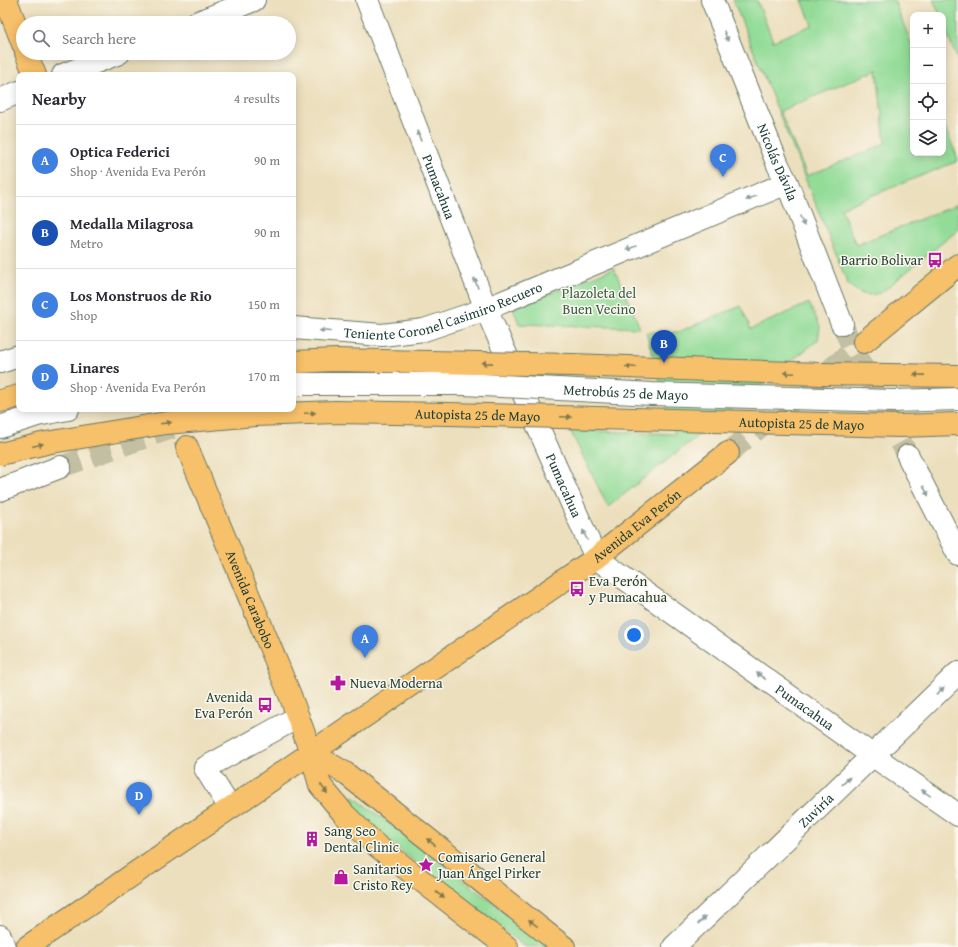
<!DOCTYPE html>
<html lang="en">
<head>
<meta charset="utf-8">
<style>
  body { margin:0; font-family:"Gentium Book Plus",serif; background:#f2f2f3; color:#2b2b33 }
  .controls { position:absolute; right:12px; top:12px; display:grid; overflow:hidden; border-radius:8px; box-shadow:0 2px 10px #0003 }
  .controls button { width:36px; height:36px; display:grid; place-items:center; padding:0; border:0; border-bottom:1px solid #e1e1e2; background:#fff; color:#2b2b33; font:20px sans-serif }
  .you { position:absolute; left:634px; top:635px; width:14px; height:14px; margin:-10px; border:3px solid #fff; border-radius:50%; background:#1a73e8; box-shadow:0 0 0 6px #1a73e833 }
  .badge { display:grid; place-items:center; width:26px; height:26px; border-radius:50%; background:#7c3aed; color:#fff; font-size:13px; font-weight:700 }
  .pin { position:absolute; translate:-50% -33px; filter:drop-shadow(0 1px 2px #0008) }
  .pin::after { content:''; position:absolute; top:21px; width:14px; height:12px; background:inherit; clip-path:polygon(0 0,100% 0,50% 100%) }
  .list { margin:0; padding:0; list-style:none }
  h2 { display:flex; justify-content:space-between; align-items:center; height:52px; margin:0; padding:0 16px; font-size:17px }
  h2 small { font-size:13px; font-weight:400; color:#7c7c81 }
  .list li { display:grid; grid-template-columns:26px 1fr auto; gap:12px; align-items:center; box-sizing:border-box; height:72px; padding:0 16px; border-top:1px solid #e1e1e2 }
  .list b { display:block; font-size:15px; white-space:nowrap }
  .list p { margin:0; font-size:13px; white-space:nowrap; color:#7c7c81 }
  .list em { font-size:13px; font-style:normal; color:#7c7c81 }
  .icon { flex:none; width:22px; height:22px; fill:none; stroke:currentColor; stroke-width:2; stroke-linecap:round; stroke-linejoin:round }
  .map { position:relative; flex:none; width:958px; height:947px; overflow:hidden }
  .search { position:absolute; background:#fff; box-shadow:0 2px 10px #0003; left:16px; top:16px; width:280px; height:44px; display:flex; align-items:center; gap:10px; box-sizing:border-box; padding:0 14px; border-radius:22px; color:#7c7c81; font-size:15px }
  .panel { position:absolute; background:#fff; box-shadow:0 2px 10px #0003; left:16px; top:72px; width:280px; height:340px; border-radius:8px }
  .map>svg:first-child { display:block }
</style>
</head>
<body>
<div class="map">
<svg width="958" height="947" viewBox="0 0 958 947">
  <rect width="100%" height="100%" fill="#fbf7ec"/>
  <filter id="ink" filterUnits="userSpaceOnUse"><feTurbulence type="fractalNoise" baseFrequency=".025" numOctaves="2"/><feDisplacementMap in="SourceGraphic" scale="8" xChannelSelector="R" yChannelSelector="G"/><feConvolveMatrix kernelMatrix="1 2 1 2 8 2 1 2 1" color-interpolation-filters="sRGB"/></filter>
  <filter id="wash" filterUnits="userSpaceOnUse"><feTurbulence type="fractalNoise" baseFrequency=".012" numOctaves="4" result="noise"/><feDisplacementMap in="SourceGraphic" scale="16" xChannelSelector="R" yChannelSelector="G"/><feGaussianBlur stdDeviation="0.9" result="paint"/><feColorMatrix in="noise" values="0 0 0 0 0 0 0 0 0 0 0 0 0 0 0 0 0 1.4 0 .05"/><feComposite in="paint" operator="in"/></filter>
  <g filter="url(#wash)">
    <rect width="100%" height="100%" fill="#ecdfbd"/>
    <g fill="#93dc98" stroke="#598c66" fill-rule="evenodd">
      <path d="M733,0h24l16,41 39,-16 -10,-25h92l19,48v105h30v-31l15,37v2l-117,47 15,37 102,-41v26l-76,62c-15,6 -23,2 -34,-8zM877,70l8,74 -78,32 -27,-65z"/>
      <polygon points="933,0 958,0 958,61 943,24 943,15 940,15"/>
      <polygon points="614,268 640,328 519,324 513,308"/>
      <polygon points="809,303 820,326 818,340 608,507 570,430 675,434 646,332 678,332 741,306 751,329"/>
      <polygon points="353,796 550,947 525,947 401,851 369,822 349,801"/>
    </g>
  </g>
  <g filter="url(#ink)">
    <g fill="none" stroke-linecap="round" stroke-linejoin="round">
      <g stroke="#c3bfa2" stroke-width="22" stroke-dasharray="22 11" stroke-linecap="butt">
        <polyline points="842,324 854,351 908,456"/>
        <polyline points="60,467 172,428"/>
      </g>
      <g stroke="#c3bfa2" stroke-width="22" stroke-dasharray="22 11" stroke-linecap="butt">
        <polyline points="171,409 187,447"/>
        <polyline points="728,453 864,342"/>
      </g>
      <defs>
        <g id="minor">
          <path id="s1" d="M367,0l119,309 110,249 276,197 86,60"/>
          <path id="s2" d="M712,0l66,165 9,18 55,141"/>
          <polyline points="196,23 254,0"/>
          <polyline points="63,75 119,53"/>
          <polyline points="0,100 19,92"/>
          <path id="s3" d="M293,328l89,7 42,-5 62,-21 301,-126"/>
          <polyline points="0,362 19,356"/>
          <polyline points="0,427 37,415 68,409"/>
          <polyline points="908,456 958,554"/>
          <polyline points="0,490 60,467"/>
          <polyline points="230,808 205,768 298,717"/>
          <polyline points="0,936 4,947"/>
          <path id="s4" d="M674,947l284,-274"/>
        </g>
        <g id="major">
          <polyline points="6,0 23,44"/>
          <polyline points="26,53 35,75"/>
          <polyline points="864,342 958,265"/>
          <path id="s5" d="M187,447l103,248 21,58 9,32 24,29 33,32 130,101"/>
          <polyline points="311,753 345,773 564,947"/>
          <path id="s6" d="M27,947l569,-389 132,-105"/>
        </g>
        <polyline id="highway" points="0,401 19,396"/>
      </defs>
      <use href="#minor" stroke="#677664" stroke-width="24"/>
      <use href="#major" stroke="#677664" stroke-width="24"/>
      <use href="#highway" stroke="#677664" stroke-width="24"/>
      <use href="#minor" stroke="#fff" stroke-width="22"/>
      <use href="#major" stroke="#f7c06b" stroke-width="22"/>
      <use href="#highway" stroke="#f7c06b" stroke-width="22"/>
      <defs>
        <g id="minor-bridge">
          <path id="s7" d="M293,384h171l188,10 242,7 64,-2"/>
        </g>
        <g id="highway-bridge">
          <polyline points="293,362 335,360 572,365 821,374 958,376"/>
          <path id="s8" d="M0,454l46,-11 120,-20 89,-8 80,-3 114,2 452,12 57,-2"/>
        </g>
      </defs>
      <use href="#minor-bridge" stroke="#677664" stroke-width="24" stroke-linecap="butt"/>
      <use href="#highway-bridge" stroke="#677664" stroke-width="24" stroke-linecap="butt"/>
      <use href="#minor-bridge" stroke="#fff" stroke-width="22"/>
      <use href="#highway-bridge" stroke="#f7c06b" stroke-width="22"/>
    </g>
    <defs><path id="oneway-solid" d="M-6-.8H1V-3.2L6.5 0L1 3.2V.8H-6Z"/></defs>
    <g fill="#8f9e9a">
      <use href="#oneway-solid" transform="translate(726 36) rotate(68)"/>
      <use href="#oneway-solid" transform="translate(419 136) rotate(-111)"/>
      <use href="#oneway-solid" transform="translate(751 198) rotate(157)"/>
      <use href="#oneway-solid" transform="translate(802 221) rotate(68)"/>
      <use href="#oneway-solid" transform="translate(631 248) rotate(157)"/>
      <use href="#oneway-solid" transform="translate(476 283) rotate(-111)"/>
      <use href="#oneway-solid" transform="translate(325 331) rotate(-175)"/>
      <use href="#oneway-solid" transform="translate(926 491) rotate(63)"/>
      <use href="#oneway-solid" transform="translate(585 535) rotate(-114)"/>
      <use href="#oneway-solid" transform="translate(761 676) rotate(-144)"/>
      <use href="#oneway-solid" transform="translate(940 691) rotate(-44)"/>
      <use href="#oneway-solid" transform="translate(846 781) rotate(-44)"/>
      <use href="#oneway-solid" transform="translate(926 793) rotate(-145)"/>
      <use href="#oneway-solid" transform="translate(702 920) rotate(-44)"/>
    </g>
    <g fill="#80784d">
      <use href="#oneway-solid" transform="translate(487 363) rotate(-179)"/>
      <use href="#oneway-solid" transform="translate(631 367) rotate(-178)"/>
      <use href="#oneway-solid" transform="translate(789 373) rotate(-178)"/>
      <use href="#oneway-solid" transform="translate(919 375) rotate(-179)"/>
      <use href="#oneway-solid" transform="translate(310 413) rotate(-2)"/>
      <use href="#oneway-solid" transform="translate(566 417) rotate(2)"/>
      <use href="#oneway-solid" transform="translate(166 423) rotate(-7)"/>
      <use href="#oneway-solid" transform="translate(38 445) rotate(-14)"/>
      <use href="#oneway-solid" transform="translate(324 789) rotate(53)"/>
      <use href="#oneway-solid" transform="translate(431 842) rotate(-142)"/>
      <use href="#oneway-solid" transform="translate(440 895) rotate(38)"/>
      <use href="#oneway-solid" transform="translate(533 923) rotate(-142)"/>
    </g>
  </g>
  <defs>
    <symbol id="bus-bare" viewBox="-9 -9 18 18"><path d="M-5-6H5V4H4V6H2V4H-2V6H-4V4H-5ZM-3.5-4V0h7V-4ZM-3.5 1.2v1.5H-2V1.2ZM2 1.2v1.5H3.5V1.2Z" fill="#b5179e" stroke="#fbf7ec" stroke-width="2.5" paint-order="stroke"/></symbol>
    <symbol id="pharmacy-bare" viewBox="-9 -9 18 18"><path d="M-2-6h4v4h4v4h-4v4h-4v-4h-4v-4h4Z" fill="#b5179e" stroke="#fbf7ec" stroke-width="2.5" paint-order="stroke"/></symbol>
    <symbol id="building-bare" viewBox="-9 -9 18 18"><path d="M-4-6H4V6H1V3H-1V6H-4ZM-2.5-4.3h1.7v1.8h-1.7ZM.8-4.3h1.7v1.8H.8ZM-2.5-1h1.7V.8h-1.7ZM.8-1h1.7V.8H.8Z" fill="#b5179e" stroke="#fbf7ec" stroke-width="2.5" paint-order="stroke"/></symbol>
    <symbol id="sight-bare" viewBox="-9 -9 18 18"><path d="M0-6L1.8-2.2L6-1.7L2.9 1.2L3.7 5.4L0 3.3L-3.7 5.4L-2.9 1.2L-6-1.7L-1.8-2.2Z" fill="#b5179e" stroke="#fbf7ec" stroke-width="2.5" paint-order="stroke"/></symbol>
    <symbol id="shop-bare" viewBox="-9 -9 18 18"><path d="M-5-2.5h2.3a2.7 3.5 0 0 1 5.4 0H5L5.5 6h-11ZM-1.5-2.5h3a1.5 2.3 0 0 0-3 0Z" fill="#b5179e" stroke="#fbf7ec" stroke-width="2.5" paint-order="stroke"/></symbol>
  </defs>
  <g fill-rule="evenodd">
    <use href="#bus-bare" x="924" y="249" width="22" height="22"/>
    <use href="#bus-bare" x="566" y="578" width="22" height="22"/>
    <use href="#pharmacy-bare" x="327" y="672" width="22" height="22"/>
    <use href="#bus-bare" x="254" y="694" width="22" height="22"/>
    <use href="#building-bare" x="301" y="828" width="22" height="22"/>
    <use href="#sight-bare" x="415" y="854" width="22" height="22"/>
    <use href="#shop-bare" x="330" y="866" width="22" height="22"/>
  </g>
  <g text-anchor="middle" stroke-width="3" stroke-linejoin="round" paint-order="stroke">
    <g font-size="14" fill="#1f3d34" stroke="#fbf7ec">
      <text dy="5" stroke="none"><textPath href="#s2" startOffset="175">Nicolás Dávila</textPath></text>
      <text dy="5" stroke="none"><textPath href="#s1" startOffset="200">Pumacahua</textPath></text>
      <text dy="5" stroke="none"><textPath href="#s3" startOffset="154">Teniente Coronel Casimiro Recuero</textPath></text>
      <text dy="5" stroke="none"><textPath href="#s7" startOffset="333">Metrobús 25 de Mayo</textPath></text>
      <text dy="5" stroke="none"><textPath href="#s8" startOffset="481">Autopista 25 de Mayo</textPath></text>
      <text dy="5" stroke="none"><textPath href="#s8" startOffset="805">Autopista 25 de Mayo</textPath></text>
      <text dy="5" stroke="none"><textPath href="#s1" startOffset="524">Pumacahua</textPath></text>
      <text dy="5" stroke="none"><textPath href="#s6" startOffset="741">Avenida Eva Perón</textPath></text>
      <text dy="5" stroke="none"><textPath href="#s5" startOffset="165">Avenida Carabobo</textPath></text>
      <text dy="5" stroke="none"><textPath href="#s1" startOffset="860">Pumacahua</textPath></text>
      <text dy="5" stroke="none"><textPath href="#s4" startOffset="197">Zuviría</textPath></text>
    </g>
    <g font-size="14" fill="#1f3d34" stroke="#fbf7ec" text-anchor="start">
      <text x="923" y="265" text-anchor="end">Barrio Bolivar</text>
      <text x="589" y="586">Eva Perón<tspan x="589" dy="16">y Pumacahua</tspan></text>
      <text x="350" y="688">Nueva Moderna</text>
      <text x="253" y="702" text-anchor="end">Avenida<tspan x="253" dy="16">Eva Perón</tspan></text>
      <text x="324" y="836">Sang Seo<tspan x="324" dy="16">Dental Clinic</tspan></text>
      <text x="438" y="862">Comisario General<tspan x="438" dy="16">Juan Ángel Pirker</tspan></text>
      <text x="353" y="874">Sanitarios<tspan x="353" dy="16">Cristo Rey</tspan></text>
    </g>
    <g font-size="14" fill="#365d48" stroke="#fbf7ec">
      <text x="599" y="298">Plazoleta del<tspan x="599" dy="16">Buen Vecino</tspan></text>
    </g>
  </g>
</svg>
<div class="controls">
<button>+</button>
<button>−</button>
<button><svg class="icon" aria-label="locate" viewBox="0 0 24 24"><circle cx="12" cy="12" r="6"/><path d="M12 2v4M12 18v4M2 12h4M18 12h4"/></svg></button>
<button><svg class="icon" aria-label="layers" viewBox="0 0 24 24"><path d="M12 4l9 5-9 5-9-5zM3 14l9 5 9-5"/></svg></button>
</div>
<div class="you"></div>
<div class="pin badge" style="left:365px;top:658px;background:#3f7fe0">A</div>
<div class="pin badge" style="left:664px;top:363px;background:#1a4fb4">B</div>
<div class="pin badge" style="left:723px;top:177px;background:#3f7fe0">C</div>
<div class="pin badge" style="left:139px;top:815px;background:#3f7fe0">D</div>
<div class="search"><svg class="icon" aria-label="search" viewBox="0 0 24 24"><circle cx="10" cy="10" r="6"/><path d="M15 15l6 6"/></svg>Search here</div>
<section class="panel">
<h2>Nearby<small>4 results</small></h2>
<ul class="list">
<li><span class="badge" style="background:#3f7fe0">A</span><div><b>Optica Federici</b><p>Shop · Avenida Eva Perón</p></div><em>90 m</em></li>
<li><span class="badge" style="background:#1a4fb4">B</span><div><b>Medalla Milagrosa</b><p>Metro</p></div><em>90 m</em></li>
<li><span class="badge" style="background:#3f7fe0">C</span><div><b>Los Monstruos de Rio</b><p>Shop</p></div><em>150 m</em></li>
<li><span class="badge" style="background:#3f7fe0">D</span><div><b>Linares</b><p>Shop · Avenida Eva Perón</p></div><em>170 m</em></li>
</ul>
</section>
</div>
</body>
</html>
